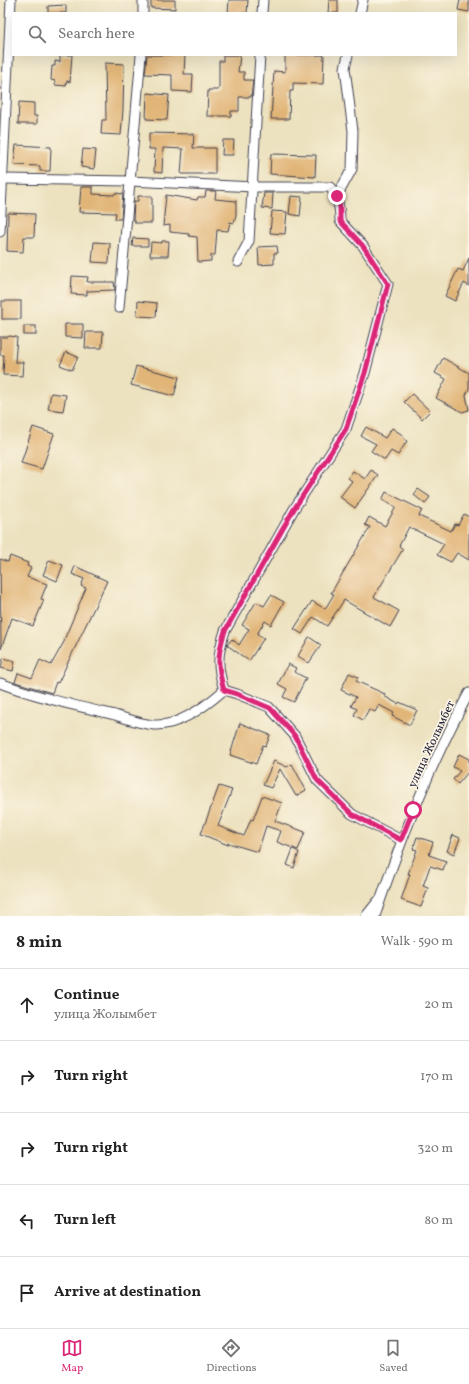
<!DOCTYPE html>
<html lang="en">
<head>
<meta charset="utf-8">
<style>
  body { margin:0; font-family:Vollkorn,serif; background:#f2f2f2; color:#222 }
  .stop { position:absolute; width:12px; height:12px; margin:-9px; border:3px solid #db2777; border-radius:50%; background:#fff }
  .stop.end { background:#db2777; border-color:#fff; box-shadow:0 1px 4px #0008 }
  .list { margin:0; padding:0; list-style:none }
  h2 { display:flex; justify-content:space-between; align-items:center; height:52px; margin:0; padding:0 16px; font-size:17px }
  h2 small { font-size:13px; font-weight:400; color:#767676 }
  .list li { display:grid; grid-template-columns:26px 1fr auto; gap:12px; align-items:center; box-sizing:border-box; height:72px; padding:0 16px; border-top:1px solid #e0e0e0 }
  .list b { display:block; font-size:15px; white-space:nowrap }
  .list p { margin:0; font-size:13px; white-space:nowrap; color:#767676 }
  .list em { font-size:13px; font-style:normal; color:#767676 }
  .icon { flex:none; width:22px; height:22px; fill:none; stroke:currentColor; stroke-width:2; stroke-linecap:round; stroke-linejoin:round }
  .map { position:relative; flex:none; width:469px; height:916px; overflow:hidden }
  .search { position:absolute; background:#fff; box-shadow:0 4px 16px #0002; left:12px; right:12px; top:12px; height:44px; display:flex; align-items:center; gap:10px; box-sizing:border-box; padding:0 14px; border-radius:0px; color:#767676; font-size:15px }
  .sheet { height:412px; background:#fff }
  nav { display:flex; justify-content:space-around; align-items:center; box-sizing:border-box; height:56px; border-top:1px solid #e0e0e0; background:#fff; font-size:11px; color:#767676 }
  nav a { display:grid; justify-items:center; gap:2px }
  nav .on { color:#db2777 }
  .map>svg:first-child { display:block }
</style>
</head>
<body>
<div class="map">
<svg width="469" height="916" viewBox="0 0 469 916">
  <rect width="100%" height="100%" fill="#fcf5e5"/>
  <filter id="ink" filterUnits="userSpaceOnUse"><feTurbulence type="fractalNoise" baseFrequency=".025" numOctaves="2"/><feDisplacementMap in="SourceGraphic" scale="8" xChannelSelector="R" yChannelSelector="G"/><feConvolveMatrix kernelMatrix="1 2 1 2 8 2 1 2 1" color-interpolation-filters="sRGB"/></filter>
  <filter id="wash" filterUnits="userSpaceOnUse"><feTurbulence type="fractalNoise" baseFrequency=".012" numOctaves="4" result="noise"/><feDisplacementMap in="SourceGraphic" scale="16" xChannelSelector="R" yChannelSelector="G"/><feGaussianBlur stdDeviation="0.9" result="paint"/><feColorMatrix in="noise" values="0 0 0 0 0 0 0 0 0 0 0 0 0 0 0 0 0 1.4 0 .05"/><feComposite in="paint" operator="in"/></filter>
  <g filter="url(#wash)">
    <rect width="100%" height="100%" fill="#ece2c0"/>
    <g id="blocks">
      <g fill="#e1b578">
        <polygon points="151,0 175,0 175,9 151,8"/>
        <polygon points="229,0 248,0 247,13 228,13"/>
        <polygon points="329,0 338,0 338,13 328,13"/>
        <polygon points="460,0 469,0 469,12 458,10"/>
        <polygon points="66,5 66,13 48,13 48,6"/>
        <polygon points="60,55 72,55 70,82 67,81 66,86 55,85 55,81 51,80 52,66 55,66 55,61 60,62"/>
        <polygon points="147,55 185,55 184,74 193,74 192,92 172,91 172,75 145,74"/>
        <polygon points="223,55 240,55 238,72 244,72 244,80 253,80 251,97 239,97 239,111 231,111 231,116 207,116 208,90 217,90 219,89 219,61 223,61"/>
        <polygon points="285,55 324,55 323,84 293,83 293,91 290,91 289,119 271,119 274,71 285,72"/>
        <polygon points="105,63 124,64 123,110 121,135 101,134 102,120 106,120"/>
        <polygon points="147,93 169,95 167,120 146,119"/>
        <polygon points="19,102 34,103 34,116 37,116 37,124 18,124"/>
        <polygon points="149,133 194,134 193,148 215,148 215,174 181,174 183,149 163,148 162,173 154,172 155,149 149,149"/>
        <polygon points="223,140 234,140 233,155 222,155"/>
        <polygon points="16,145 51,147 50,171 40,171 40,166 14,165"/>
        <polygon points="83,149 96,150 94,169 81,167"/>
        <polygon points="271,154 316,155 315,177 270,174"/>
        <polygon points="81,187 93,187 93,194 114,195 115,193 123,194 121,219 115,219 116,213 79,212"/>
        <polygon points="206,191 216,191 215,199 236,201 236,215 234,223 230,222 228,231 217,230 215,255 211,255 211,261 198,262 197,237 189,236 189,234 170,232 170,225 163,226 166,195 197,200 198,197 205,197"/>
        <polygon points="264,193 273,193 272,209 262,208"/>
        <polygon points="138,196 152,196 152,223 135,223 135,220 133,220 134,201 138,201"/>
        <polygon points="291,196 302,197 300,216 289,214"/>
        <polygon points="272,211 287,212 285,234 270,233"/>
        <polygon points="8,213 35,214 34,237 24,237 23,252 7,251"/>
        <polygon points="133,238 148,239 148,246 132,246"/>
        <polygon points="162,241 169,241 168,256 150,256 151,242 162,243"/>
        <polygon points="94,242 110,243 109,263 92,262"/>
        <polygon points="277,246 278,253 274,253 274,264 259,265 258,247"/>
        <polygon points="469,258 469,286 464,283 455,301 445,296 458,269 463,271"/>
        <polygon points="72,276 88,277 87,282 114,282 115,290 87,291 87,295 71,294"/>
        <rect x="2" y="301" width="19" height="18"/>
        <polygon points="138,301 157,303 156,317 137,316"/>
        <polygon points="65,324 83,324 83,338 65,337"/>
        <rect x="24" y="326" width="12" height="9"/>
        <polygon points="86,332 103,332 102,348 85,348"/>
        <polygon points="9,336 17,337 15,362 23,362 22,376 3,375 4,355 0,355 0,337 8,337"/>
        <polygon points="66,352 78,357 72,370 60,365"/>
        <polygon points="443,358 469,373 469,389 466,395 469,410 462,412 436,398 446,379 435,373"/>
        <polygon points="136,366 179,377 174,396 131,385"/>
        <polygon points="51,393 66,395 63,411 48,409"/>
        <polygon points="412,394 430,411 422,419 404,402"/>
        <polygon points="33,427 54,434 42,469 21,463"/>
        <polygon points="366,427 385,438 392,428 404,436 403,438 407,441 398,455 391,451 385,460 371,451 376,444 361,436"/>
        <polygon points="371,470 378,475 355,508 340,497 352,481 348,478 353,471 365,479"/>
        <polygon points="418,489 430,497 425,504 414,495"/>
        <polygon points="386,492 422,510 419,516 451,531 455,524 458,525 464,514 469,517 469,560 457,553 451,562 437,555 444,544 409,527 399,546 403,549 374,597 399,611 390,627 344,600 327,626 313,617 302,634 294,629 312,601 325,609 334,594 331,593 370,527 365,525 369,517 385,526 396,507 382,500"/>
        <polygon points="10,556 28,563 27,566 31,568 27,577 47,584 41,599 44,600 33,626 12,618 1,649 0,559 8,562"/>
        <polygon points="49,560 63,565 57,581 43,575"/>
        <polygon points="75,566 107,581 58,683 56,682 52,693 15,682 18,673 32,678 40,660 51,665 65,640 64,640 86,588 81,586 84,579 72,574"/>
        <polygon points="271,595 284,602 271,625 265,621 257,634 264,638 249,661 227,645 232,639 239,645 249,629 242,625 256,602 264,606"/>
        <polygon points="309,637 321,645 309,663 298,656"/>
        <polygon points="3,658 15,661 13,671 1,668"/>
        <polygon points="288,664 296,668 294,672 306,678 294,702 283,697 287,689 278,684"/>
        <polygon points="349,673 358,677 356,681 385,694 384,696 398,704 399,702 417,710 410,725 392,716 394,713 379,705 375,712 369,709 363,720 354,715 357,709 351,706 356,697 341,690"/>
        <polygon points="240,723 270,735 266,746 263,745 256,764 230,755"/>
        <polygon points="459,754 469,759 469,771 458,784 453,779 460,771 453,767"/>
        <polygon points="274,761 287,767 292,764 306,790 296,796 280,769 271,788 263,785"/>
        <polygon points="219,786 232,790 218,826 244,836 251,819 253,820 262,796 282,803 275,821 305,832 298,850 277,842 281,831 266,826 258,852 228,843 228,845 201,834"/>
        <polygon points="453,835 460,838 454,854 447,851"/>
        <polygon points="417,837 433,842 429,855 446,861 443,870 430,866 423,886 428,888 421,907 401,900 410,874 408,874 417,850 413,849"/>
        <polygon points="293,849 299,852 294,868 287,865"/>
      </g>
    </g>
  </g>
  <g filter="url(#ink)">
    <use href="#blocks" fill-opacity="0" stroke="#403f4f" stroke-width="1"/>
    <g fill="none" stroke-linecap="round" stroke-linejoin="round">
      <defs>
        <g id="minor">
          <polyline points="143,0 143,13"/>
          <polyline points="262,13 263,0"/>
          <polyline points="360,13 363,0"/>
          <path d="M3,179l127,2 124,6h76c8,11 10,20 10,34l23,25 25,38 -23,89 -19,56 -52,80 -69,122c-8,24 -8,35 -1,59l13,4 32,13 26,29 22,44 35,34 49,26"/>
          <polyline points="337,196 352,169 353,131 345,68 348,55"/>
          <polyline points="0,232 11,0"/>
          <polyline points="238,262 249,241 260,55"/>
          <polyline points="119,308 141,55"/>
          <path d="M0,683c37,14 77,23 115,32 13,4 29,10 42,10 24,0 50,-20 67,-35"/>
          <polyline points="366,916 378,901"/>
          <path d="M375,916c26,-77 55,-152 94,-223"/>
        </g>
      </defs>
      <use href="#minor" stroke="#403f4f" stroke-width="11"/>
      <use href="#minor" stroke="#fff" stroke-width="9"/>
    </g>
  </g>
  <g fill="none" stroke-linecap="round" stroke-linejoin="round" filter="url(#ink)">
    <path stroke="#db2777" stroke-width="5" d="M337,196l3,11v14l23,25 25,38 -23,89 -19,56 -52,80 -69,122c-8,24 -8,35 -1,59l13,4 33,14 25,28 22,44 35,34 49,26 12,-30"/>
  </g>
  <g text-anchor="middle" stroke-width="3.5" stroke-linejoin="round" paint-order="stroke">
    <g font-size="12" fill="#22223b" stroke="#fcf5e5">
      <text transform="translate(431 744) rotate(-65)" y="4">улица Жолымбет</text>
    </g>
  </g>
</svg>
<div class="stop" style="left:413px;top:810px"></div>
<div class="stop end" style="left:337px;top:196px"></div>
<div class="search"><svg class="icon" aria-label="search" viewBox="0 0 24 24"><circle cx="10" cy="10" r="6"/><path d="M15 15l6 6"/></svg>Search here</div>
</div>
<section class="sheet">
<h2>8 min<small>Walk · 590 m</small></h2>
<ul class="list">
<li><svg class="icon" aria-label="ahead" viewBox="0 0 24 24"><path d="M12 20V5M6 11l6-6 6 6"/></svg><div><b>Continue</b><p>улица Жолымбет</p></div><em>20 m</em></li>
<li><svg class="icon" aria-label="right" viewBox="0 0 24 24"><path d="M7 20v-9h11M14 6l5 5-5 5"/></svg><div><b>Turn right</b></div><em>170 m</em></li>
<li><svg class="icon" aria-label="right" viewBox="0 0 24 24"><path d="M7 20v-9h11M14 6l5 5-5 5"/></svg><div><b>Turn right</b></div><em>320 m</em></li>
<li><svg class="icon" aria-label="left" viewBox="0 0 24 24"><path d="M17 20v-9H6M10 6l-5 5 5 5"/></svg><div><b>Turn left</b></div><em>80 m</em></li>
<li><svg class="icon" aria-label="arrive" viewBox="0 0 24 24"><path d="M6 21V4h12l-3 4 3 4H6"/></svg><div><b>Arrive at destination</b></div></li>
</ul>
</section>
<nav>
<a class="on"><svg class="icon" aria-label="map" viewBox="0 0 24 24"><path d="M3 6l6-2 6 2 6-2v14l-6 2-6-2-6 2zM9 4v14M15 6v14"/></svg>Map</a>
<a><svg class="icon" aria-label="directions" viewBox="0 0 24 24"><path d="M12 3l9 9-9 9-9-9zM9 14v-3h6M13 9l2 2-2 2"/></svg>Directions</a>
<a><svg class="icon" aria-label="saved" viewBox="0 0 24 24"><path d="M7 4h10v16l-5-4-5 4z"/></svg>Saved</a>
</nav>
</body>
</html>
